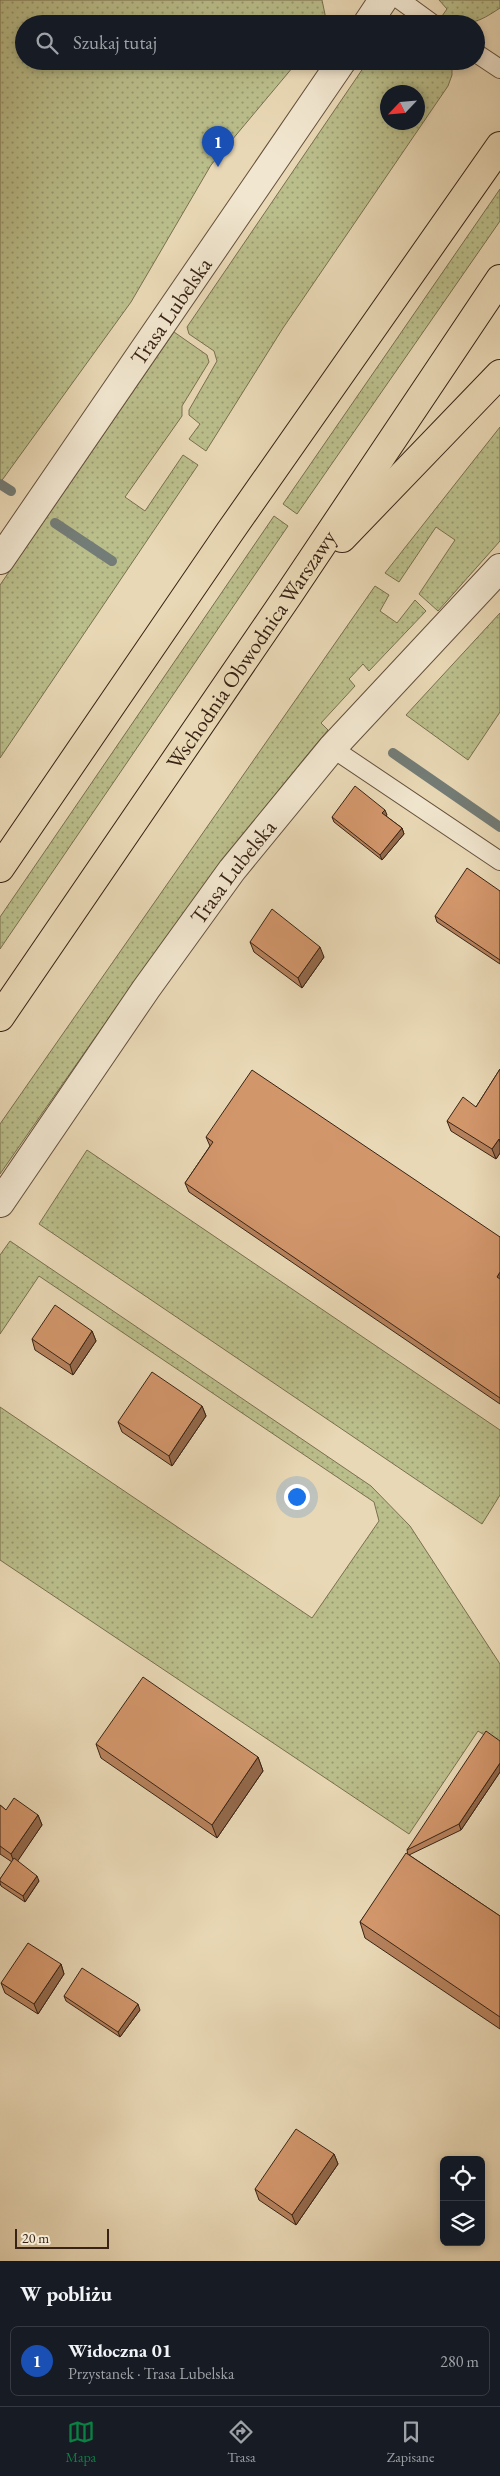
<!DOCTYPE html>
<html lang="pl">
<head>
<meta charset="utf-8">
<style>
  body { margin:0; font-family:"EB Garamond",serif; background:#242831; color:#f1f3f6 }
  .controls { position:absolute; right:15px; bottom:15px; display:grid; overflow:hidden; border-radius:8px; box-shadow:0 2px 8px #0003 }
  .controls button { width:45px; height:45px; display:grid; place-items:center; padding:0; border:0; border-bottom:1px solid #363941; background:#171b24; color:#f1f3f6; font:25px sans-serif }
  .compass { position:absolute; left:380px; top:85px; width:45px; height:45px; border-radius:50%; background:#171b24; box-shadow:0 2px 8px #0003; rotate:244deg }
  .scale { position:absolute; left:15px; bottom:12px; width:94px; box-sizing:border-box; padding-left:5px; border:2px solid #392315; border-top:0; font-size:14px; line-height:18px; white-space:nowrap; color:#392315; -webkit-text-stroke:4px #f1e6cf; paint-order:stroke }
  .you { position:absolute; left:296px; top:1496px; width:18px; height:18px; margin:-12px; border:4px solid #fff; border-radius:50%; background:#1a73e8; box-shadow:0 0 0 8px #1a73e833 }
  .badge { display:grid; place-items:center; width:32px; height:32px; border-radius:50%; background:#0b8043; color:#fff; font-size:16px; font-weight:700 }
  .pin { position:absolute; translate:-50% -41px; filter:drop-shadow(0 1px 2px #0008) }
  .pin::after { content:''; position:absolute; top:26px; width:18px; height:15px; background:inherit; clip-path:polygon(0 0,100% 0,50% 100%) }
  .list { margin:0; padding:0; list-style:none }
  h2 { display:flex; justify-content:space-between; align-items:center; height:65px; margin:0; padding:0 20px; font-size:21px }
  h2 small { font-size:16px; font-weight:400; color:#9ea1a6 }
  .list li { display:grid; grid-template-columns:32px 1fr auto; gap:15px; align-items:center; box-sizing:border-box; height:70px; margin:0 10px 10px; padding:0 10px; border:1px solid #363941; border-radius:8px }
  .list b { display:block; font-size:19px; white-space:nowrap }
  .list p { margin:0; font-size:16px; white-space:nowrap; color:#9ea1a6 }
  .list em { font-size:16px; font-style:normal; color:#9ea1a6 }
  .icon { flex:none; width:28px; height:28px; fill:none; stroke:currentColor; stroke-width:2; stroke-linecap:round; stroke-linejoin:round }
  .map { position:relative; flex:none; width:500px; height:2261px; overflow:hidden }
  .search { position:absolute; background:#171b24; box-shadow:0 2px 8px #0003; left:15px; right:15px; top:15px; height:55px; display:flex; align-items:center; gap:12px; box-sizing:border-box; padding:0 18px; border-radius:28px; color:#9ea1a6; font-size:19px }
  .sheet { height:145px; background:#171b24 }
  nav { display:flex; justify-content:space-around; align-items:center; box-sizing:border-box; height:70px; border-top:1px solid #363941; background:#171b24; font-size:14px; color:#9ea1a6 }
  nav a { display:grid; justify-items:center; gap:2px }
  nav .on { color:#0b8043 }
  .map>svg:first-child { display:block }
</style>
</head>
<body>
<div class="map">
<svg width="500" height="2261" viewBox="0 0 500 2261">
  <defs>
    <pattern id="grass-dots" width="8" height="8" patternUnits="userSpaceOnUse" patternTransform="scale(1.25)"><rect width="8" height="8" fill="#babe8b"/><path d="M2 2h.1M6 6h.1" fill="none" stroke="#989a70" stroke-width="1.8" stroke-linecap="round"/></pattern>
  </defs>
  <rect width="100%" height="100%" fill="#e9d8b5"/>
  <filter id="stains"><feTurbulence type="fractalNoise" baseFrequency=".004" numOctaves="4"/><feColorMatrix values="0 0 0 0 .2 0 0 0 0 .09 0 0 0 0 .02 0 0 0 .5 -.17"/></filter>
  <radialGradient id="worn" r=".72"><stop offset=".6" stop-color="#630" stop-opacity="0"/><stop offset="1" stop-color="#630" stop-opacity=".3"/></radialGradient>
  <g fill="url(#grass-dots)" stroke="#7a7050" fill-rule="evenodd">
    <polygon points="0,0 322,0 327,24 24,24 24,61 298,61 211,165 131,302 0,483"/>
    <path d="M439,0h61v8c-21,14 -34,21 -58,8l5,-7z"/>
    <path d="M368,61h84v14l-4,11 -165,242 -77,123 -17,-12 11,-15 -11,-9v-5l28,-49 -3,-10 -25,-17 -2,-7zM388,92h30v30h-30z"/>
    <polygon points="500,189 500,221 297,514 283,504"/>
    <polygon points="174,332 207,355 209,362 182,406 182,416 125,497 145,511 183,455 198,465 0,758 0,585"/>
    <polygon points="500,427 500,541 438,611 419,594 455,540 436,527 399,582 385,573"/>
    <polygon points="274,516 288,526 0,949 0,917"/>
    <path d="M375,586l14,9 -9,16 17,12 18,-23 11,11 -57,60 -6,-7 -14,15 6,7 -34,37 7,7c-119,141 -223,293 -328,444v-50z"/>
    <polygon points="500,613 500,712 468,760 406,715"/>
    <polygon points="87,1150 500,1430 500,1495 482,1524 39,1224"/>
    <polygon points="10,1241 371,1486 410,1526 500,1664 500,1745 478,1731 409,1834 0,1560 0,1407 312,1618 379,1521 374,1502 39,1276 0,1334 0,1255"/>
  </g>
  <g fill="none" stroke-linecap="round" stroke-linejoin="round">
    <g stroke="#737c76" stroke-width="10">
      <polyline points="0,484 11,491"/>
      <polyline points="55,523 112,561"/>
      <polyline points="393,753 500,827"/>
    </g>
    <defs>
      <g id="service">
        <polyline points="400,0 433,24"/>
        <polyline points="476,53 500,69"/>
        <polyline points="332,748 500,861"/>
      </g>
      <g id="tertiary">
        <polyline points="367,24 383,0"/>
        <path id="s1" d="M0,560l342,-499"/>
        <path id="s2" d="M0,1203l146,-214 86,-119 100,-122 168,-180"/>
      </g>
      <g id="motorway">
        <polyline points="342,538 500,374"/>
        <polyline points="0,868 229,533 500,146"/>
        <path id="s3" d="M0,1017l289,-423 211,-315"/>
      </g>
    </defs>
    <use href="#service" stroke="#65503d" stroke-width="20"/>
    <use href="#tertiary" stroke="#65503d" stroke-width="30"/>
    <use href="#motorway" stroke="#392315" stroke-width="30"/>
    <use href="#service" stroke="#f1e6cf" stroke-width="18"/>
    <use href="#tertiary" stroke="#f1e6cf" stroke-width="28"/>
    <use href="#motorway" stroke="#e9d8b5" stroke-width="28"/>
  </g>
  <g fill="#b5815c" stroke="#392315">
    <polygon points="387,815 386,816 402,828 404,834 382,860 334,822 332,817"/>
    <polygon points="500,891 500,964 437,922 435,916"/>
    <polygon points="250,942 324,957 302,988 254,952"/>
    <polygon points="500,1069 500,1153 496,1159 451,1131 447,1121 476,1107"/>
    <polygon points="206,1137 500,1237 500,1404 189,1192 185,1183 210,1146"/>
    <polygon points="92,1331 96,1341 73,1375 35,1350 32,1339"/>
    <polygon points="202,1406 206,1416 172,1466 122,1432 118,1422"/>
    <polygon points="500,1741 500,1772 461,1830 409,1855 500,1916 500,2029 365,1938 360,1922 408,1855 407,1850"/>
    <polygon points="96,1744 258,1757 263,1771 217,1838 101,1758"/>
    <polygon points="0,1805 6,1810 38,1815 42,1825 17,1861 39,1881 25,1902 1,1886 0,1883 0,1879 12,1862 0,1854"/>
    <polygon points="61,1964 64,1974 38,2014 5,1993 1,1983"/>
    <polygon points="64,1996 140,2010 120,2037 66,2001"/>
    <polygon points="334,2154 338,2164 296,2225 259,2200 255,2189"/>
  </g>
  <g fill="#93694b" stroke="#392315">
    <polygon points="385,810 387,815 384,819 382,813"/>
    <polygon points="402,828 404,834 382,860 380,855"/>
    <polygon points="320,947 324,957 302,988 298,978"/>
    <polygon points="499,1139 500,1143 500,1153 496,1159 492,1149"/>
    <polygon points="500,1272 500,1286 497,1277"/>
    <polygon points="92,1331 96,1341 73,1375 70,1365"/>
    <polygon points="202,1406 206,1416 172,1466 169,1456"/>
    <polygon points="258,1757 263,1771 217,1838 212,1825"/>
    <polygon points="500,1763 500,1772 461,1830 459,1824"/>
    <polygon points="38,1815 42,1825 15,1865 11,1854"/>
    <polygon points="37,1876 39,1881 25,1902 23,1896"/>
    <polygon points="61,1964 64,1974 38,2014 34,2004"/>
    <polygon points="138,2004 140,2010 120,2037 118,2032"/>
    <polygon points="334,2154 338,2164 296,2225 292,2215"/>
  </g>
  <g fill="#d2966b" stroke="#392315">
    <polygon points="355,786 385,810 382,813 402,828 380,855 332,817"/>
    <polygon points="467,868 500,891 500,960 435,916"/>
    <polygon points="272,909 320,947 298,978 250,942"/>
    <polygon points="500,1069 500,1140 499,1139 492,1149 447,1121 463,1097 476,1107"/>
    <polygon points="252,1070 500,1237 500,1272 497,1277 500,1279 500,1398 185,1183 213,1142 206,1137"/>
    <polygon points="55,1305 92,1331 70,1365 32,1339"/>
    <polygon points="152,1372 202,1406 169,1456 118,1422"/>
    <polygon points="143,1677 258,1757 212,1825 96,1744"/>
    <polygon points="486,1731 500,1741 500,1763 459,1824 407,1850"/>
    <polygon points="14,1798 38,1815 11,1854 0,1846 0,1805 6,1810"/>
    <polygon points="406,1853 500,1916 500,2017 360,1922"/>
    <polygon points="14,1858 37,1876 23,1896 0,1881 0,1879"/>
    <polygon points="28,1943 61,1964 34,2004 1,1983"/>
    <polygon points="82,1968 138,2004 118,2032 64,1996"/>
    <polygon points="296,2129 334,2154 292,2215 255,2189"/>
  </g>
  <g text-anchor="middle" stroke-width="4" stroke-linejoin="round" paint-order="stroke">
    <g font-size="22" fill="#392315" stroke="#f1e6cf">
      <text dy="8" stroke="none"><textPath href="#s1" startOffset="302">Trasa Lubelska</textPath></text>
      <text dy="8" stroke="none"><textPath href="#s3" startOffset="445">Wschodnia Obwodnica Warszawy</textPath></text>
      <text dy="8" stroke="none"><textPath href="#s2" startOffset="405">Trasa Lubelska</textPath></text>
    </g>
  </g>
  <rect width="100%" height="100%" filter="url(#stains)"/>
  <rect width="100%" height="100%" fill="url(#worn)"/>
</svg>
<div class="controls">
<button><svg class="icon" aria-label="locate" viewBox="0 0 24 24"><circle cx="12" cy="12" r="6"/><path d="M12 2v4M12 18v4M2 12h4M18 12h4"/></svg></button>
<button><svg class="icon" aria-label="layers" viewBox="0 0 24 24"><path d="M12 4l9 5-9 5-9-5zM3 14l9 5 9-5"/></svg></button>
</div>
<svg class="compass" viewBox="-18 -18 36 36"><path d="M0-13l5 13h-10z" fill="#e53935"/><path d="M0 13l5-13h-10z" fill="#9ea1a6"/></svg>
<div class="scale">20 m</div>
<div class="you"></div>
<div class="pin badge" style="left:218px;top:167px;background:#1a4fb4">1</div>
<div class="search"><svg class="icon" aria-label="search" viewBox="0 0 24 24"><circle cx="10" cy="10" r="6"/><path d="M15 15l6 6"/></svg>Szukaj tutaj</div>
</div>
<section class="sheet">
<h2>W pobliżu<small></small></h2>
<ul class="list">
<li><span class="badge" style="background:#1a4fb4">1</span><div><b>Widoczna 01</b><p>Przystanek · Trasa Lubelska</p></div><em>280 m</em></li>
</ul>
</section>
<nav>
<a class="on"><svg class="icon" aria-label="map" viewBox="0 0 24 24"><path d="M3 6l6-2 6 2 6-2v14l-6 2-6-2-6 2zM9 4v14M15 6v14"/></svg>Mapa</a>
<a><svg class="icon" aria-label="directions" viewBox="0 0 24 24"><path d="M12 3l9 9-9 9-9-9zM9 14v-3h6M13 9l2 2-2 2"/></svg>Trasa</a>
<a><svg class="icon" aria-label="saved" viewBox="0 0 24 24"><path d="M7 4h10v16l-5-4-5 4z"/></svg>Zapisane</a>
</nav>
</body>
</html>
